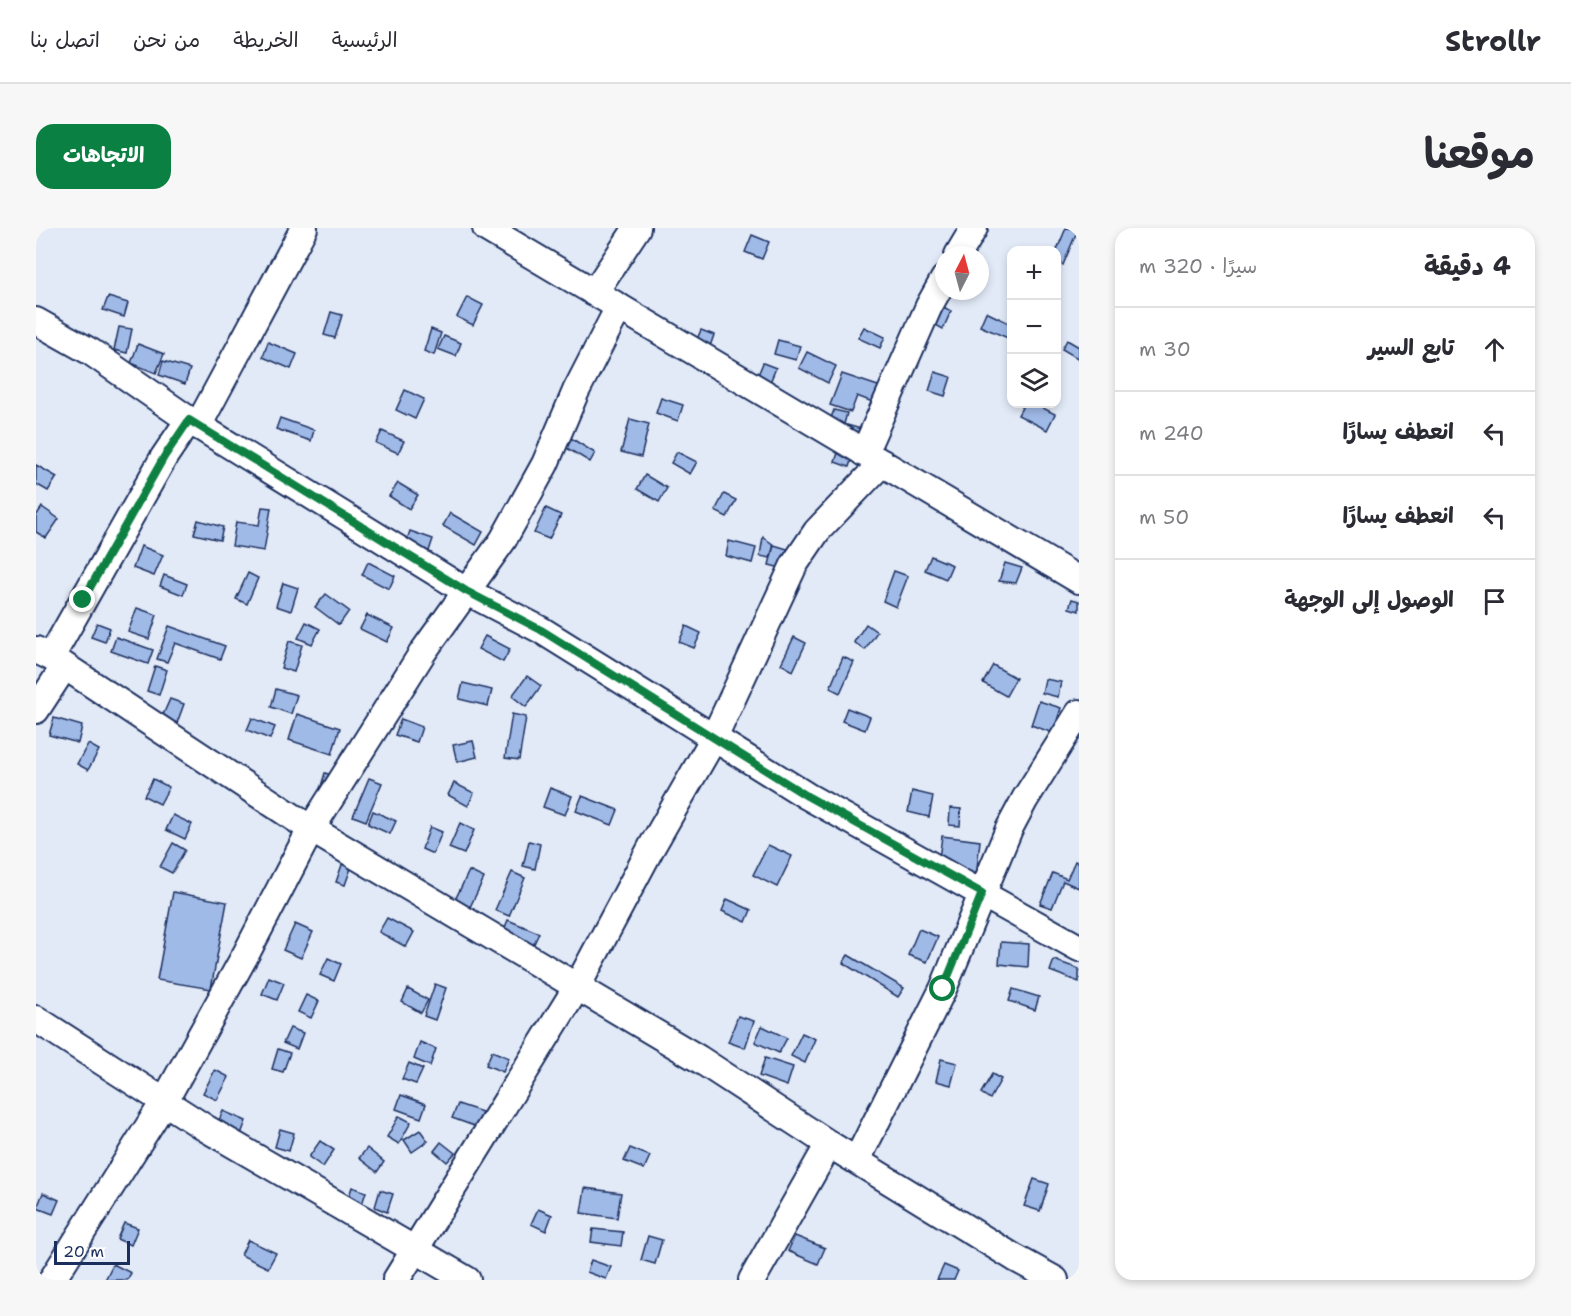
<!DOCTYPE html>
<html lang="ar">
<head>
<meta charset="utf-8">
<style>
  body { margin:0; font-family:"Shantell Sans","Playpen Sans Arabic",sans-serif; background:#f7f7f7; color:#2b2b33; direction:rtl }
  .controls { position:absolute; right:18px; top:18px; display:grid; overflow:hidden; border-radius:12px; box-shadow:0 3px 9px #0003 }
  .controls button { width:54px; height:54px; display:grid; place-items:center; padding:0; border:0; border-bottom:2px solid #e1e1e2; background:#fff; color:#2b2b33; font:30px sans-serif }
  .compass { position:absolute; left:899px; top:18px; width:54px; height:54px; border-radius:50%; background:#fff; box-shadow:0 3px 9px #0003; rotate:6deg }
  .scale { position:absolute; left:18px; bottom:15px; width:76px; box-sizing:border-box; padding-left:6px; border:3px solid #1b2f5e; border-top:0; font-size:16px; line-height:21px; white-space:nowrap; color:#1b2f5e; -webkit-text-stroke:4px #fff; paint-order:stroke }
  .stop { position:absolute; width:18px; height:18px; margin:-14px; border:4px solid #0b8043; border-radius:50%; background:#fff }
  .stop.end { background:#0b8043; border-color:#fff; box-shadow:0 2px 6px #0008 }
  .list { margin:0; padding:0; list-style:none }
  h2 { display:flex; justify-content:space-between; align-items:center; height:78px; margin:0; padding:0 24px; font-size:26px }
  h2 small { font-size:20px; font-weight:400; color:#7c7c81 }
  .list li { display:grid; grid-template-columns:39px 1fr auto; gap:18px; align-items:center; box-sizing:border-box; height:84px; padding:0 24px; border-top:2px solid #e1e1e2 }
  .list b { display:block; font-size:22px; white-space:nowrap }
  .list em { font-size:20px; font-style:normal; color:#7c7c81 }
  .icon { flex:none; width:33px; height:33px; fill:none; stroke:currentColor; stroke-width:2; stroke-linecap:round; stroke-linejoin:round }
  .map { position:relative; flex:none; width:1043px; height:1052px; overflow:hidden; direction:ltr; border-radius:18px }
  header { display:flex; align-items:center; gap:36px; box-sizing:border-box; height:84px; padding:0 30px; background:#fff; border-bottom:2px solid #e1e1e2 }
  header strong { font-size:28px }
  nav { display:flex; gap:33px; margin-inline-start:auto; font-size:21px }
  .intro { display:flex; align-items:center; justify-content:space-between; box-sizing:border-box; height:144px; padding:0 36px }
  h1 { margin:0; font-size:42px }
  .button { padding:15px 27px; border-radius:18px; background:#0b8043; color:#fff; font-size:21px; font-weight:700 }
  main { display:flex; gap:36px; padding:0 36px }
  aside { flex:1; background:#fff; border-radius:18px; box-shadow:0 3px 9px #0003 }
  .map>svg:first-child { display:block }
</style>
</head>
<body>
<header>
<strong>Strollr</strong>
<nav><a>الرئيسية</a><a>الخريطة</a><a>من نحن</a><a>اتصل بنا</a></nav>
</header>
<div class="intro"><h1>موقعنا</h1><a class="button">الاتجاهات</a></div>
<main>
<aside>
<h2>4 دقيقة<small>سيرًا · 320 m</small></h2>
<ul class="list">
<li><svg class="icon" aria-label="ahead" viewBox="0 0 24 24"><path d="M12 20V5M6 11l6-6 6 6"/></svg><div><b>تابع السير</b></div><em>30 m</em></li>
<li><svg class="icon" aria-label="left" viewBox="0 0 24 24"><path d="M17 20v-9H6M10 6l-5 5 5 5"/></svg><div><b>انعطف يسارًا</b></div><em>240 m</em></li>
<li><svg class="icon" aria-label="left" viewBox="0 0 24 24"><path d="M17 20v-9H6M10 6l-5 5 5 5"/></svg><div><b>انعطف يسارًا</b></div><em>50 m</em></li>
<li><svg class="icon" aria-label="arrive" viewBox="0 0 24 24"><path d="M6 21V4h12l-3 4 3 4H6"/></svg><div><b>الوصول إلى الوجهة</b></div></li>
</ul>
</aside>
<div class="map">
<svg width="1043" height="1052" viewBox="0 0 1043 1052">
  <rect width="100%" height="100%" fill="#e2eaf8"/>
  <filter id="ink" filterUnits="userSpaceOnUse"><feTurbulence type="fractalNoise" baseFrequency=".0167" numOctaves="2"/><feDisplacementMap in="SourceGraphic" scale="12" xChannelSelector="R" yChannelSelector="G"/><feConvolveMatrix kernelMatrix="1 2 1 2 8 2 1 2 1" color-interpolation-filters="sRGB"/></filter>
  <g filter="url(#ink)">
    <g fill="#a0bae7" stroke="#1b2f5e" stroke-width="1.5">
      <polygon points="1030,0 1042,1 1027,37 1020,34 1020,24"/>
      <polygon points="716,7 733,14 726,31 709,24"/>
      <polygon points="72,69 92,75 88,89 67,82"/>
      <polygon points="431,69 447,77 437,97 421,89"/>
      <polygon points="902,76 915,83 907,101 894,94"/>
      <polygon points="295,84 306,87 299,110 288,107"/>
      <polygon points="950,84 975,96 974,111 944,98"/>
      <polygon points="83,99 96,101 91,125 78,122"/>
      <polygon points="828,99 849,109 844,120 822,110"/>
      <polygon points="395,101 405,105 398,127 388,123"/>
      <polygon points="665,102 678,107 672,124 658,118"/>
      <polygon points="408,108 425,115 420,128 402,121"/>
      <polygon points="742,112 764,118 760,132 738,126"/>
      <polygon points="1031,112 1043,119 1043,131 1026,121"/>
      <polygon points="232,114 261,126 255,141 227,129"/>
      <polygon points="102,116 128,126 120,145 95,135"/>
      <polygon points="771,124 800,138 792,155 763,140"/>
      <polygon points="127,133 154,141 149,156 123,147"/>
      <polygon points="727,135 740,140 732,159 719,154"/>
      <polygon points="899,144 915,149 909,168 893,163"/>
      <polygon points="806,146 845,159 839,175 821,168 815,184 794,177"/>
      <polygon points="369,162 388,171 379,191 360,182"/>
      <polygon points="625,170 647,177 642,193 620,185"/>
      <polygon points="988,176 999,176 1019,186 1011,202 982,187"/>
      <polygon points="798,182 811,185 807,200 793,195"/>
      <polygon points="244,190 278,202 275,213 240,201"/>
      <polygon points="594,191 613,196 605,229 585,224"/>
      <polygon points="811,197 825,201 813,239 799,234"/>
      <polygon points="346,203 368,213 362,225 340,215"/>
      <polygon points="530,207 559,225 554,234 524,216"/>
      <polygon points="641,224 661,234 654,246 635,235"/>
      <polygon points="0,237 21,249 12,263 0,256"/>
      <polygon points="609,247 631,260 623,274 601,261"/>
      <polygon points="362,255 382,267 373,281 353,268"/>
      <polygon points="688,266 700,272 691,289 679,283"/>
      <polygon points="6,279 23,291 10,310 0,304 0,288"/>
      <polygon points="226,279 235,280 228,323 196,318 200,294 223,297"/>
      <polygon points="510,280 525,287 513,311 498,305"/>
      <polygon points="414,285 447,304 440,317 407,298"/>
      <polygon points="162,292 187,299 184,312 158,306"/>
      <polygon points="374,303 397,311 390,332 367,324"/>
      <polygon points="727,309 738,317 734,330 724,328"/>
      <polygon points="693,313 720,320 716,335 690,328"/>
      <polygon points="738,317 758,323 753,342 733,337"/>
      <polygon points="105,318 127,327 118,348 97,340"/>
      <polygon points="895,328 916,337 910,351 889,342"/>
      <polygon points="332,334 359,348 353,361 326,347"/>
      <polygon points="969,335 986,340 980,355 963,353"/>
      <polygon points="858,343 872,348 860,379 847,373"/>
      <polygon points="212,345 222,350 211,376 200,371"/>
      <polygon points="128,347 151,356 147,367 124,358"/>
      <polygon points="247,355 262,360 255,383 240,378"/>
      <polygon points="290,366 313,383 303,397 279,379"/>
      <polygon points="1036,371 1043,373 1043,383 1033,380"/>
      <polygon points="101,380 121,387 113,411 92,404"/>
      <polygon points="331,387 358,400 351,414 324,401"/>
      <polygon points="270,394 284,401 276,416 262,410"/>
      <polygon points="61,395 74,400 69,414 55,409"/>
      <polygon points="830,396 841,404 829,422 818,414"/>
      <polygon points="133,398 189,418 184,431 139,415 131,434 121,431"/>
      <polygon points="650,398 665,405 658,420 643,414"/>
      <polygon points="449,408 474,421 467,434 442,421"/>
      <polygon points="80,409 117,422 112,436 75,423"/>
      <polygon points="758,409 770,415 757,443 745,436"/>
      <polygon points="253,413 266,417 258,444 245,440"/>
      <polygon points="807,429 818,434 804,465 794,460"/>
      <polygon points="957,437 980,450 970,468 947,455"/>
      <polygon points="119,438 131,442 123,467 111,463"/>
      <polygon points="491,448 505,458 490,479 476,468"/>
      <polygon points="1009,451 1025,454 1022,469 1006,465"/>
      <polygon points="427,455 456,462 452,478 423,471"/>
      <polygon points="240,461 261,467 255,486 235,479"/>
      <polygon points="134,471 148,476 141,495 126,489"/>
      <polygon points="1003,473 1025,480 1017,505 995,497"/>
      <polygon points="811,480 834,489 829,502 806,493"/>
      <polygon points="261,486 304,500 296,526 253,512"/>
      <polygon points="476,486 490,489 483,532 469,530"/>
      <polygon points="18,490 46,498 42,515 13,507"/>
      <polygon points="216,490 239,499 234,511 211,502"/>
      <polygon points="365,491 386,499 381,514 359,507"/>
      <polygon points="437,513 441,529 421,534 417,517"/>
      <polygon points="52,516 63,522 52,542 41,536"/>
      <polygon points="289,545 303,549 296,570 283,565"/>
      <polygon points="333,550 346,555 330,593 317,588"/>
      <polygon points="117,551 133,559 124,576 108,568"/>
      <polygon points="418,555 438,565 432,578 412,567"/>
      <polygon points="514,560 536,568 529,587 507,579"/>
      <polygon points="876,563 897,568 893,589 872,584"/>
      <polygon points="546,568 582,582 576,597 540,583"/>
      <polygon points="914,580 925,581 924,598 913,597"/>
      <polygon points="337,583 360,593 354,606 332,596"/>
      <polygon points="137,587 156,596 149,611 130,602"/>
      <polygon points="424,595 438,602 428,626 413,620"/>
      <polygon points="394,599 406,604 397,626 386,621"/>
      <polygon points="906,608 944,613 939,658 900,653"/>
      <polygon points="493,613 504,616 499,641 487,638"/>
      <polygon points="137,615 149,622 136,645 124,639"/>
      <polygon points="732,617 756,628 741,659 717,647"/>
      <polygon points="1039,633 1043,635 1043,660 1027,653 1016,680 1004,676 1017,645 1031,651"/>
      <polygon points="307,634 316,637 309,657 300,654"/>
      <polygon points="433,643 448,650 433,681 418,674"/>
      <polygon points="476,644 489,650 473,688 459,682"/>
      <polygon points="137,664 191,674 175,761 121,752"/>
      <polygon points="691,671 715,682 710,694 686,683"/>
      <polygon points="351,690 378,704 370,719 343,704"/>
      <polygon points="472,692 503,705 495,722 465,709"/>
      <polygon points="259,696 277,704 265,730 247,722"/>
      <polygon points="883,701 902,709 891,734 872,727"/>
      <polygon points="965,714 993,716 992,739 963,736"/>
      <polygon points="812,727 868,760 862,769 807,735"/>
      <polygon points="292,730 305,736 298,753 284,747"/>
      <polygon points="1018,732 1043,741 1043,754 1014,743"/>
      <polygon points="233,749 248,755 241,772 226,766"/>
      <polygon points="399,756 410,760 399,792 388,788"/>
      <polygon points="372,761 392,772 385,785 366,774"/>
      <polygon points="977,761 1003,769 999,782 973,773"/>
      <polygon points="270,767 283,773 275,790 262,784"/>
      <polygon points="702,788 718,793 709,820 692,814"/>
      <polygon points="726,798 751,810 743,825 719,814"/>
      <polygon points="254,800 267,805 261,821 247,815"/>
      <polygon points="766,805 779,811 769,835 755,828"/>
      <polygon points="384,814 400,821 394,838 378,831"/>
      <polygon points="242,821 254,825 247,844 236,841"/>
      <polygon points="456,823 473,830 467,844 450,837"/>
      <polygon points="729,830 757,839 751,858 723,848"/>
      <polygon points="905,831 921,835 915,857 900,853"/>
      <polygon points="373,835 387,841 380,856 366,851"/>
      <polygon points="179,842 193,849 181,872 167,865"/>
      <polygon points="956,846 965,851 954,871 945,865"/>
      <polygon points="365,867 390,876 385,890 360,881"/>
      <polygon points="422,876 446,884 441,899 416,890"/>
      <polygon points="187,883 210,893 204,909 180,899"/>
      <polygon points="363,888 375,894 363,916 351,909"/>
      <polygon points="244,901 258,905 253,923 239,919"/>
      <polygon points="384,902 392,913 376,924 368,912"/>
      <polygon points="284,913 298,922 287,939 273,929"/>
      <polygon points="405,914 419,925 411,934 398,923"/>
      <polygon points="331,920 348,934 341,944 323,930"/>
      <polygon points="594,920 614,928 608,941 588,933"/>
      <polygon points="998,951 1013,956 1004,983 988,978"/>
      <polygon points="316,959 330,964 325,979 311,974"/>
      <polygon points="549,960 585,965 581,990 545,985"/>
      <polygon points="344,962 357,966 351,984 339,979"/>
      <polygon points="7,965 23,972 17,986 1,980"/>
      <polygon points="502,981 516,987 510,1003 495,996"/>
      <polygon points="88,995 102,1000 95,1017 81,1011"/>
      <polygon points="557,1001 587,1004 585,1018 555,1014"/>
      <polygon points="612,1008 626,1012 619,1036 605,1032"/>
      <polygon points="759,1008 789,1020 782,1036 752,1023"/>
      <polygon points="212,1012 240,1025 232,1040 205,1027"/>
      <polygon points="555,1032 575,1039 570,1051 551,1044"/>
      <polygon points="77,1036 95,1045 91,1052 69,1052"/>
      <polygon points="908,1037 922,1043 918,1052 901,1052"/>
    </g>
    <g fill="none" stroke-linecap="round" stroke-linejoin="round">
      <defs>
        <g id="minor">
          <polyline points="450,0 1043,352"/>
          <polyline points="922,27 938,0"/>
          <polyline points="558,65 601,0"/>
          <polyline points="0,93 55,124 153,192 430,363 505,402 771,568 1043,720"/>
          <polyline points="162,198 268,0"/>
          <polyline points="828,225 893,78 908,51"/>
          <polyline points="0,422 15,429 275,601 663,831 793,916 979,1030 1019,1052"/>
          <polyline points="15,429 128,229 153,192"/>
          <polyline points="0,482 28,439"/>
          <polyline points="0,791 171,901 431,1052"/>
          <polyline points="821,932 907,761 973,601 989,571 1043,485"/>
          <polyline points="16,1052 128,874 211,724 275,601 387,424 467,312 509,236 540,163 583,79"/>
          <polyline points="360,1052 541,759 615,620 678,510 758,337 781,303 846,235"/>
          <polyline points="716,1052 793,916"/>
        </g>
      </defs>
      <use href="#minor" stroke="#1b2f5e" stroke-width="30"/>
      <use href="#minor" stroke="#fff" stroke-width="26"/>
    </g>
  </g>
  <g fill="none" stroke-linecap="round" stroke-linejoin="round" filter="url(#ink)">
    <polyline stroke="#0b8043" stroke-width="8" points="47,372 128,229 153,192 430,363 505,402 771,568 946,665 907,761"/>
  </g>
</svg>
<div class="controls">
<button>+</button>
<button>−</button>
<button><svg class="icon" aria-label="layers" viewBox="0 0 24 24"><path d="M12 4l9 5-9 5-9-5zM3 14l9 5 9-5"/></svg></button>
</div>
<svg class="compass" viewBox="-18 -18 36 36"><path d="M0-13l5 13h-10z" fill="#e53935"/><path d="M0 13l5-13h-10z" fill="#7c7c81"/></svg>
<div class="scale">20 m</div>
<div class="stop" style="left:907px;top:761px"></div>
<div class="stop end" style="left:47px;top:372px"></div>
</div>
</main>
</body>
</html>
